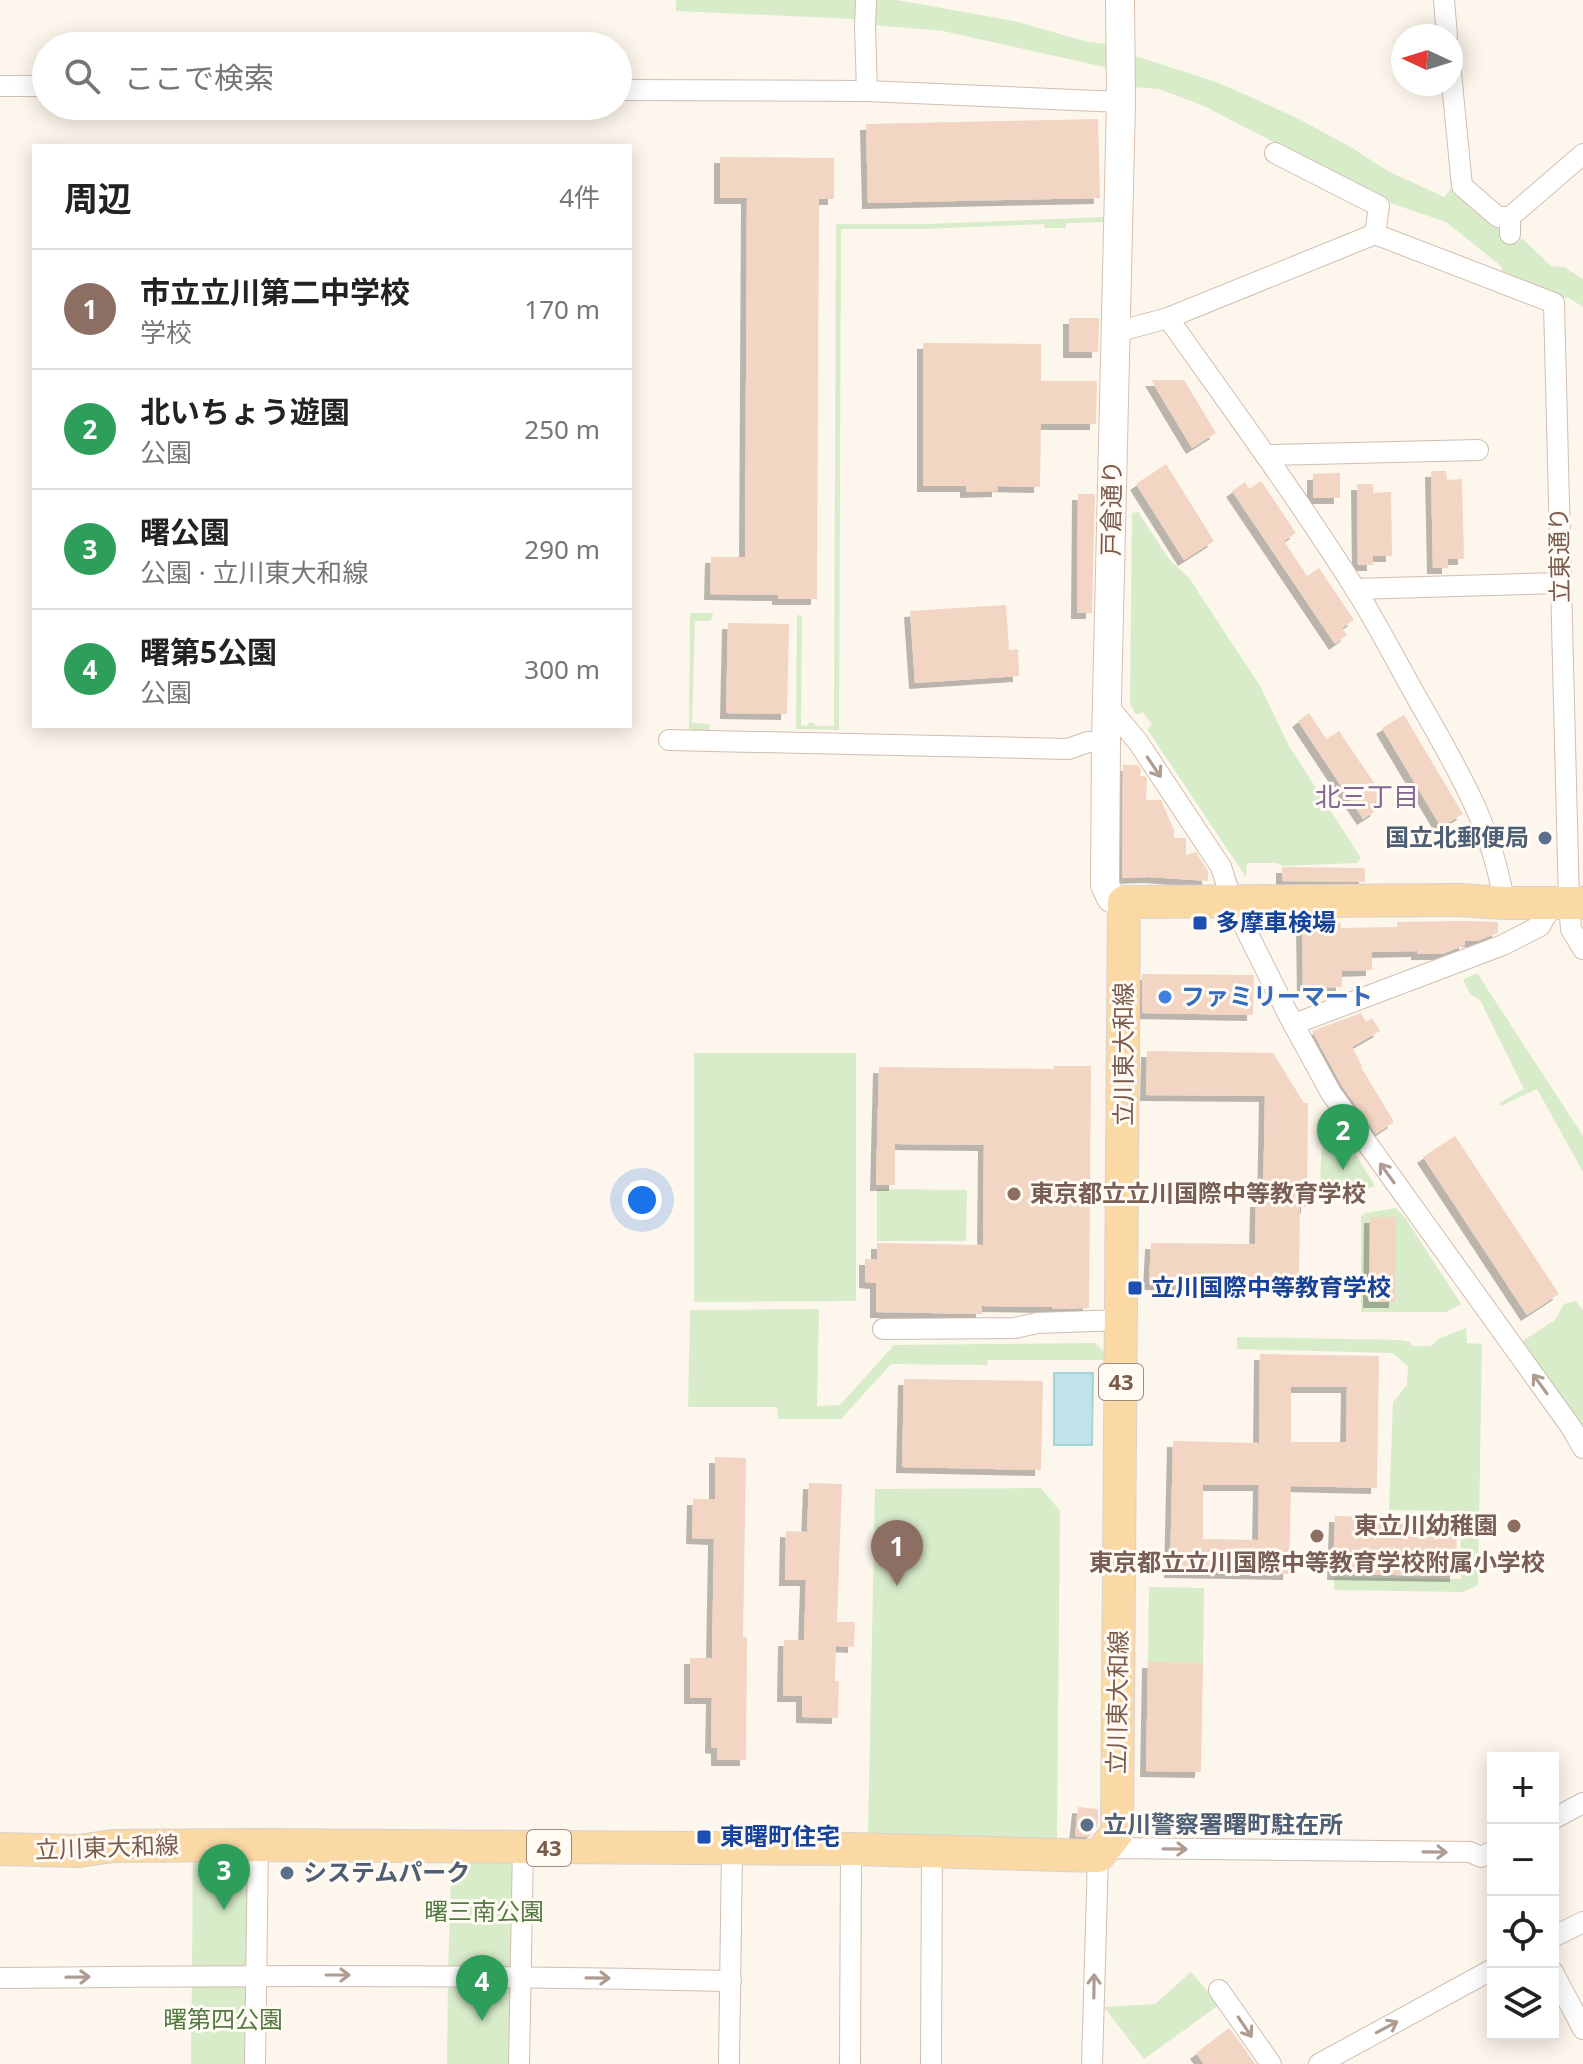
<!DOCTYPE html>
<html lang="ja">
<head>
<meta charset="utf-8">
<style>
  body { margin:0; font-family:"Noto Sans","Noto Sans JP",sans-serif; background:#f6f6f6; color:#222 }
  .controls { position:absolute; right:24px; bottom:24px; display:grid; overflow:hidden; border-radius:0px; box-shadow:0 4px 20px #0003 }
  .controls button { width:72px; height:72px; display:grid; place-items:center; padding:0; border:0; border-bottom:2px solid #e0e0e0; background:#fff; color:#222; font:40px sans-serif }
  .compass { position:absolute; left:1391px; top:24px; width:72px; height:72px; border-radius:50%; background:#fff; box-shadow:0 4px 20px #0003; rotate:274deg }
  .you { position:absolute; left:642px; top:1200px; width:28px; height:28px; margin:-20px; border:6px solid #fff; border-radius:50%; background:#1a73e8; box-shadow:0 0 0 12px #1a73e833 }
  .badge { display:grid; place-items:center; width:52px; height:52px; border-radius:50%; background:#7c3aed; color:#fff; font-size:26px; font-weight:700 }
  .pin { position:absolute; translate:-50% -66px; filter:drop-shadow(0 2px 4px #0008) }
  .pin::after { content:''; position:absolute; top:42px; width:28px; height:24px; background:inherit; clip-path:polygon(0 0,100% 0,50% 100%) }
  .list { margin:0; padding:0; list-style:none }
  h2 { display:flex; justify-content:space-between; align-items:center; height:104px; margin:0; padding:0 32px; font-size:34px }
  h2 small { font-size:26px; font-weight:400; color:#767676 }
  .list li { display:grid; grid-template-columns:52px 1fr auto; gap:24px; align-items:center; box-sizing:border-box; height:120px; padding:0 32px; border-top:2px solid #e0e0e0 }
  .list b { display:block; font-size:30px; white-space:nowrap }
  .list p { margin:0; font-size:26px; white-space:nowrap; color:#767676 }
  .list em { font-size:26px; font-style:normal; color:#767676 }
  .icon { flex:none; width:44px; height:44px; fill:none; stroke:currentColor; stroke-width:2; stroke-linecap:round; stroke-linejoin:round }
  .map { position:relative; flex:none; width:1583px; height:2064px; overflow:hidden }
  .search { position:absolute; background:#fff; box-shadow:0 4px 20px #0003; left:32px; top:32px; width:600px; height:88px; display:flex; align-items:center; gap:20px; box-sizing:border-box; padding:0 28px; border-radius:44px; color:#767676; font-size:30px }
  .panel { position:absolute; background:#fff; box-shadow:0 4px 20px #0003; left:32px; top:144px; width:600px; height:584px; border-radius:0px }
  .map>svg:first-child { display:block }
</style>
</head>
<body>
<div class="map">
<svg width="1583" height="2064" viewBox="0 0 1583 2064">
  <defs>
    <filter id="shadow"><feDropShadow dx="-6" dy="6" stdDeviation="0" flood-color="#0004"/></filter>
  </defs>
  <rect width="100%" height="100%" fill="#fdf6ec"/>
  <g fill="#d8ecc9">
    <polygon points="676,0 897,0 1014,21 1088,42 1108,44 1126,53 1216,82 1253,98 1297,118 1349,146 1388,171 1444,197 1452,187 1517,243 1522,238 1551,266 1564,267 1583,279 1583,307 1569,298 1548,296 1505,277 1501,266 1446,222 1393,204 1204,106 1159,89 1132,87 1109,68 943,31 874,25 854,19 676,11"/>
    <polygon points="1106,217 1106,222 1066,223 1066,228 1045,228 1044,224 922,229 841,229 839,730 796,729 797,615 802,616 801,725 807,726 808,723 814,723 815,726 834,726 836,224 927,224"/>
    <polygon points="1138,512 1169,559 1189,578 1260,686 1289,746 1361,858 1357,863 1283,866 1277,863 1247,863 1246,877 1147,729 1152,725 1143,712 1136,715 1130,703 1132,513"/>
    <polygon points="690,613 713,613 711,621 695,621 692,723 710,724 709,730 704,733 689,732"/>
    <polygon points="1477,973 1583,1136 1583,1172 1537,1089 1501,1106 1499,1103 1524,1089 1480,1000 1471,995 1463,980"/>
    <polygon points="694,1053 856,1053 856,1301 694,1302"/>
    <polygon points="1333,1122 1336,1122 1375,1186 1325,1202 1320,1200 1321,1154"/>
    <polygon points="877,1189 967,1190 966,1241 877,1241"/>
    <polygon points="1396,1208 1406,1219 1461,1304 1446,1312 1361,1312 1361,1217 1365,1213"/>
    <polygon points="1576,1301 1583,1310 1583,1432 1518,1344 1555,1320 1564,1304"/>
    <polygon points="819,1309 817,1406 840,1405 894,1345 1095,1343 1109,1358 1102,1360 988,1360 987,1365 891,1364 841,1419 778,1419 777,1407 688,1407 690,1310"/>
    <polygon points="1466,1328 1467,1343 1482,1344 1478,1585 1463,1592 1334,1590 1334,1577 1461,1579 1460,1518 1454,1511 1389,1510 1393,1402 1407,1385 1408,1366 1392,1353 1237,1349 1237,1337 1400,1340 1410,1342 1412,1346 1431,1346 1438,1339"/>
    <polygon points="1041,1488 1060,1511 1057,1840 868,1834 875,1489"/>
    <polygon points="1149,1587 1204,1588 1203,1663 1148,1662"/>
    <polygon points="257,1846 254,1973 192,1973 193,1847"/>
    <polygon points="452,1849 521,1850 517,1973 448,1973"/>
    <polygon points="1191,1972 1219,2005 1144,2059 1104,2007 1155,2004"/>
    <polygon points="192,1976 254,1977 254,2064 191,2064"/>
    <polygon points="448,1978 517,1978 516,2064 447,2064"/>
  </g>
  <polygon fill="#bfe3e8" stroke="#a5d3da" stroke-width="2" points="1054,1373 1093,1373 1092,1445 1054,1445"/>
  <g fill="#f3d5c3" fill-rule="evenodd" filter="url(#shadow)">
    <polygon points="1098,119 1100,198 868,203 866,124"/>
    <polygon points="720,157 834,158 834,199 819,199 817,599 778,599 778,595 710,594 711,557 745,557 747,198 720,198"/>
    <polygon points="1069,318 1099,318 1098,352 1069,352"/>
    <polygon points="923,343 1041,344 1041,381 1097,381 1096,424 1041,424 1040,487 998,486 998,491 966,492 966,486 923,486"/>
    <polygon points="1151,380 1184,380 1216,433 1192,448"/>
    <polygon points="1166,464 1214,541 1184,560 1136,484"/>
    <polygon points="1431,471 1446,471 1447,480 1462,479 1464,559 1448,559 1448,568 1433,568"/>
    <polygon points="1340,473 1340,498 1313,498 1313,474"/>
    <polygon points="1261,481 1296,533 1284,541 1307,576 1319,568 1354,620 1342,628 1347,635 1335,644 1232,491 1245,482 1249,489"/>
    <polygon points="1357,484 1373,484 1373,493 1391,492 1392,556 1373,556 1373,565 1358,565"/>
    <polygon points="1078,494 1095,494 1092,613 1077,613"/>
    <polygon points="1006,605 1009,650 1018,649 1019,676 915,683 910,611"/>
    <polygon points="728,623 789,624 787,714 726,713"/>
    <polygon points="1309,713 1326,739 1339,731 1383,796 1373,803 1377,810 1363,819 1298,721"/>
    <polygon points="1404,715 1463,814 1441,827 1382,728"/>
    <polygon points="1123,765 1138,765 1141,770 1140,776 1145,776 1147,779 1146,800 1161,800 1174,830 1174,838 1186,838 1186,855 1196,852 1208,871 1208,881 1149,877 1122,878"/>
    <polygon points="1282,867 1365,868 1365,882 1282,881"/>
    <polygon points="1464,921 1498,922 1498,933 1477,941 1465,941 1465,945 1442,954 1417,954 1417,951 1372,952 1372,970 1342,971 1342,987 1303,988 1302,923 1340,922 1341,928 1397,927 1397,922"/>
    <polygon points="1142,974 1254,975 1253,1015 1142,1013"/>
    <polygon points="1361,1013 1366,1022 1372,1018 1380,1031 1352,1047 1362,1066 1361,1067 1394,1122 1376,1134 1342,1086 1312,1031"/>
    <polygon points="1147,1051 1273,1053 1304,1103 1308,1103 1307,1207 1300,1207 1299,1280 1253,1278 1254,1284 1149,1284 1151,1243 1255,1244 1256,1201 1263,1201 1265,1096 1146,1095"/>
    <polygon points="1054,1066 1091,1066 1089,1308 1052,1309 1052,1307 982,1306 982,1314 876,1312 876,1283 865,1282 865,1259 877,1259 877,1243 983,1245 984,1145 895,1144 895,1185 876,1185 879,1067 1054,1069"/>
    <polygon points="1455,1136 1559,1294 1527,1315 1423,1157"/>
    <polygon points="1370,1217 1396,1217 1395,1302 1369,1302"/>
    <path d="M1260,1354l119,2 -2,132 -86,-2 -2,88 -119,-2 3,-131 86,2zM1291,1387h56l-1,55h-55zM1203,1485h56l-1,55 -55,-1z"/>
    <polygon points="904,1379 1043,1381 1041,1470 902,1467"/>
    <polygon points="715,1457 746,1458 743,1637 747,1637 746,1760 717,1760 717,1748 711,1747 712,1698 690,1698 690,1658 712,1658 714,1539 692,1538 693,1499 715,1499"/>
    <polygon points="809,1483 842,1484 837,1622 855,1622 854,1647 836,1646 835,1681 839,1681 838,1718 802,1717 802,1696 783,1696 784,1640 804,1640 806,1580 785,1580 786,1531 807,1532"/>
    <polygon points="1335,1516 1457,1519 1456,1576 1333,1574"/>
    <polygon points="1148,1662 1203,1663 1201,1772 1146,1771"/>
    <polygon points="1078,1807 1098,1809 1098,1826 1089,1837 1075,1836"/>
    <polygon points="1229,2028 1239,2041 1255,2064 1204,2064 1196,2053"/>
  </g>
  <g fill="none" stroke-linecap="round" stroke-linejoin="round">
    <defs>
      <g id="street">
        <polyline points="866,0 865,26 867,91"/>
        <polyline points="1444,0 1447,36"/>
        <polyline points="1451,73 1462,186 1498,217 1510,217"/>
        <polyline points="0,86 46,86"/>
        <polyline points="618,90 867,91 1121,102"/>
        <polyline points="1275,153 1379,206 1375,234"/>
        <polyline points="1510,234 1510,217 1583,154"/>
        <path d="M1168,318c63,89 128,177 186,269 23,36 42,74 63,111 38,67 76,128 87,205"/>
        <polyline points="1116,332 1168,318 1375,234 1554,303 1569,903 1571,929 1583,949"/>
        <polyline points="1265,455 1478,450"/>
        <polyline points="1355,589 1561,583"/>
        <polyline points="1107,705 1138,742 1221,867 1232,901 1250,938 1290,1018 1331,1093 1571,1427 1583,1448"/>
        <polyline points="669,740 1068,749 1088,742 1106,742"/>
        <polyline points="1294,1024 1503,945 1540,926 1553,903"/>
        <polyline points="883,1329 1015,1328 1037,1323 1122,1320"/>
        <polyline points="1553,1819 1583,1803"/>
        <polyline points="1553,1937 1583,1922"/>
        <polyline points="1553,1972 1583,2029"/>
        <path d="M0,1978c244,-3 487,-3 731,3"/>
        <polyline points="1219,1990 1271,2064"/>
        <polyline points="255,2064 258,1845"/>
        <polyline points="519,2064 523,1848"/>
        <polyline points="729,2064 732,1849"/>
        <polyline points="850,2064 851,1849"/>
        <polyline points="931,2064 932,1851"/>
        <polyline points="1092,2064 1098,1856 1117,1848 1470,1852 1481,1857 1493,1851"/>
        <polyline points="1319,2064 1493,1969"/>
      </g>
      <polyline id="secondary" points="1120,0 1121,102 1106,742 1105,877 1105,885 1111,898 1124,902"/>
      <polyline id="primary" points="0,1849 79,1851 113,1846 258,1845 851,1849 1098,1856 1117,1833 1124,902 1459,900 1504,903 1583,903"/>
    </defs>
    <use href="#street" stroke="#d1beb0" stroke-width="22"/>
    <use href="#secondary" stroke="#d6c0b0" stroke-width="30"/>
    <use href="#primary" stroke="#dad1cd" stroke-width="34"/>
    <use href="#street" stroke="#fff" stroke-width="20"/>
    <use href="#secondary" stroke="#fff" stroke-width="28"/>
    <use href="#primary" stroke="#fbd9a5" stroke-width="32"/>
  </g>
  <defs><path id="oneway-shaft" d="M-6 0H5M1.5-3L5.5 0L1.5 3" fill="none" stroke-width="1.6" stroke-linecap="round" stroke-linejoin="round" transform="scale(2)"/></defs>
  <g stroke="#af9d94">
    <use href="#oneway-shaft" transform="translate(1154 767) rotate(56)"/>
    <use href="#oneway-shaft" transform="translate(1387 1173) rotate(-126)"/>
    <use href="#oneway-shaft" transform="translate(1540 1384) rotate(-126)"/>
    <use href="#oneway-shaft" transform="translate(1175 1849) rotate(1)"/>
    <use href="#oneway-shaft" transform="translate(1435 1852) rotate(1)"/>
    <use href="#oneway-shaft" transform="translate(338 1975)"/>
    <use href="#oneway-shaft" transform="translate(78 1977) rotate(-1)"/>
    <use href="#oneway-shaft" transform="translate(598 1978) rotate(1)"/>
    <use href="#oneway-shaft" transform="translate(1094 1986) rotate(-89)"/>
    <use href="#oneway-shaft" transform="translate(1245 2027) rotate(56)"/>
    <use href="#oneway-shaft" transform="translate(1387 2027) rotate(-28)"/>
  </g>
  <g fill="#5c6f8a" stroke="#fffaf3" stroke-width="3">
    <circle cx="1545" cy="838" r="8"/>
    <circle cx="1087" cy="1825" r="8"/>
    <circle cx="287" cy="1873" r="8"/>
  </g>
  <g fill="#1a4fb4" stroke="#fffaf3" stroke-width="3">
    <rect x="1192" y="915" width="16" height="16" rx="4"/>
    <rect x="1127" y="1280" width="16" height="16" rx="4"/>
    <rect x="696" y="1829" width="16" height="16" rx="4"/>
  </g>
  <circle fill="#3f7fe0" stroke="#fffaf3" stroke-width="3" cx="1165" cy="997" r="8"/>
  <g fill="#8d6e63" stroke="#fffaf3" stroke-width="3">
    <circle cx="1014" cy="1194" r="8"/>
    <circle cx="1514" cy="1526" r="8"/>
    <circle cx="1317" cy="1536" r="8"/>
  </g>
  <g text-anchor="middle" stroke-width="6" stroke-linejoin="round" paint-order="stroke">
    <g fill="#fffaf3" stroke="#a28b7f" stroke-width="2">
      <rect x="1099" y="1364" width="44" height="36" rx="6"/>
      <rect x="527" y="1830" width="44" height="36" rx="6"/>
    </g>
    <g font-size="22" font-weight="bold" fill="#7a5c4d">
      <text x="1121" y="1390">43</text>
      <text x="549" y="1856">43</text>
    </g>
    <g font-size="24" fill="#7a5c4d" stroke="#fffaf3">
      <text transform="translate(1112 508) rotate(-89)" y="8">戸倉通り</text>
      <text transform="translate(1560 555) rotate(-91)" y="8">立東通り</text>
      <text transform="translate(1124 1054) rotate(-90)" y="8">立川東大和線</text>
      <text transform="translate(1118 1702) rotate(-89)" y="8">立川東大和線</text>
      <text transform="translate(107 1848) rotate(-2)" y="8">立川東大和線</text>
    </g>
    <g font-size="24" font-weight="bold" fill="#4e5e75" stroke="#fffaf3" text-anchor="start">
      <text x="1529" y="846" text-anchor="end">国立北郵便局</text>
      <text x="1103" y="1833">立川警察署曙町駐在所</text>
      <text x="303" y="1881">システムパーク</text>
    </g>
    <g font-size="24" font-weight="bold" fill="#164399" stroke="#fffaf3" text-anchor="start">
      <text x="1216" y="931">多摩車検場</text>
      <text x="1151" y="1296">立川国際中等教育学校</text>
      <text x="720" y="1845">東曙町住宅</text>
    </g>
    <g font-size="24" font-weight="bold" fill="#366cbe" stroke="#fffaf3" text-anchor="start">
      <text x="1181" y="1005">ファミリーマート</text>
    </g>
    <g font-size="24" font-weight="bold" fill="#785e54" stroke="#fffaf3" text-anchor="start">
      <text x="1030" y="1202">東京都立立川国際中等教育学校</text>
      <text x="1498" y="1534" text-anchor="end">東立川幼稚園</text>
      <text x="1317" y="1571" text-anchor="middle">東京都立立川国際中等教育学校附属小学校</text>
    </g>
    <g font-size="24" fill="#537a41" stroke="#fffaf3">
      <text x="484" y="1920">曙三南公園</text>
      <text x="223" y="2028">曙第四公園</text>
    </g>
    <g font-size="26" fill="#846695" stroke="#fffaf3">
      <text x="1367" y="806">北三丁目</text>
    </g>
  </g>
</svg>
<div class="controls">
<button>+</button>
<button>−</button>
<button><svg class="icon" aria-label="locate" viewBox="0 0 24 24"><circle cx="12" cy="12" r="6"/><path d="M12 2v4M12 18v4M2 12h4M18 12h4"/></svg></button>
<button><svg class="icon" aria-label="layers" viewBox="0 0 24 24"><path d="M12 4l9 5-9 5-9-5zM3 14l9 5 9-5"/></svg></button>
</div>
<svg class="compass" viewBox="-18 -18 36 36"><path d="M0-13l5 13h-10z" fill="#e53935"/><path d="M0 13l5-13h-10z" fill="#767676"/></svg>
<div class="you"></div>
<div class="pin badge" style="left:897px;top:1586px;background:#8d6e63">1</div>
<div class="pin badge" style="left:1343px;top:1170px;background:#2e9e5b">2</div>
<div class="pin badge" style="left:224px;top:1910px;background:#2e9e5b">3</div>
<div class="pin badge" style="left:482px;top:2021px;background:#2e9e5b">4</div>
<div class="search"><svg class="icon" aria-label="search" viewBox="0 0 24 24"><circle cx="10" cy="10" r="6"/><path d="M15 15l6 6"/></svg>ここで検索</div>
<section class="panel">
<h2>周辺<small>4件</small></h2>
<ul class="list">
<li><span class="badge" style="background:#8d6e63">1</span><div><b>市立立川第二中学校</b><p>学校</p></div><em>170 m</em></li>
<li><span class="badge" style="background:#2e9e5b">2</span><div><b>北いちょう遊園</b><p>公園</p></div><em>250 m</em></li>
<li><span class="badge" style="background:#2e9e5b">3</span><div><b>曙公園</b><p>公園 · 立川東大和線</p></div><em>290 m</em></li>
<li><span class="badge" style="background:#2e9e5b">4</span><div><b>曙第5公園</b><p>公園</p></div><em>300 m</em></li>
</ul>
</section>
</div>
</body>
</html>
